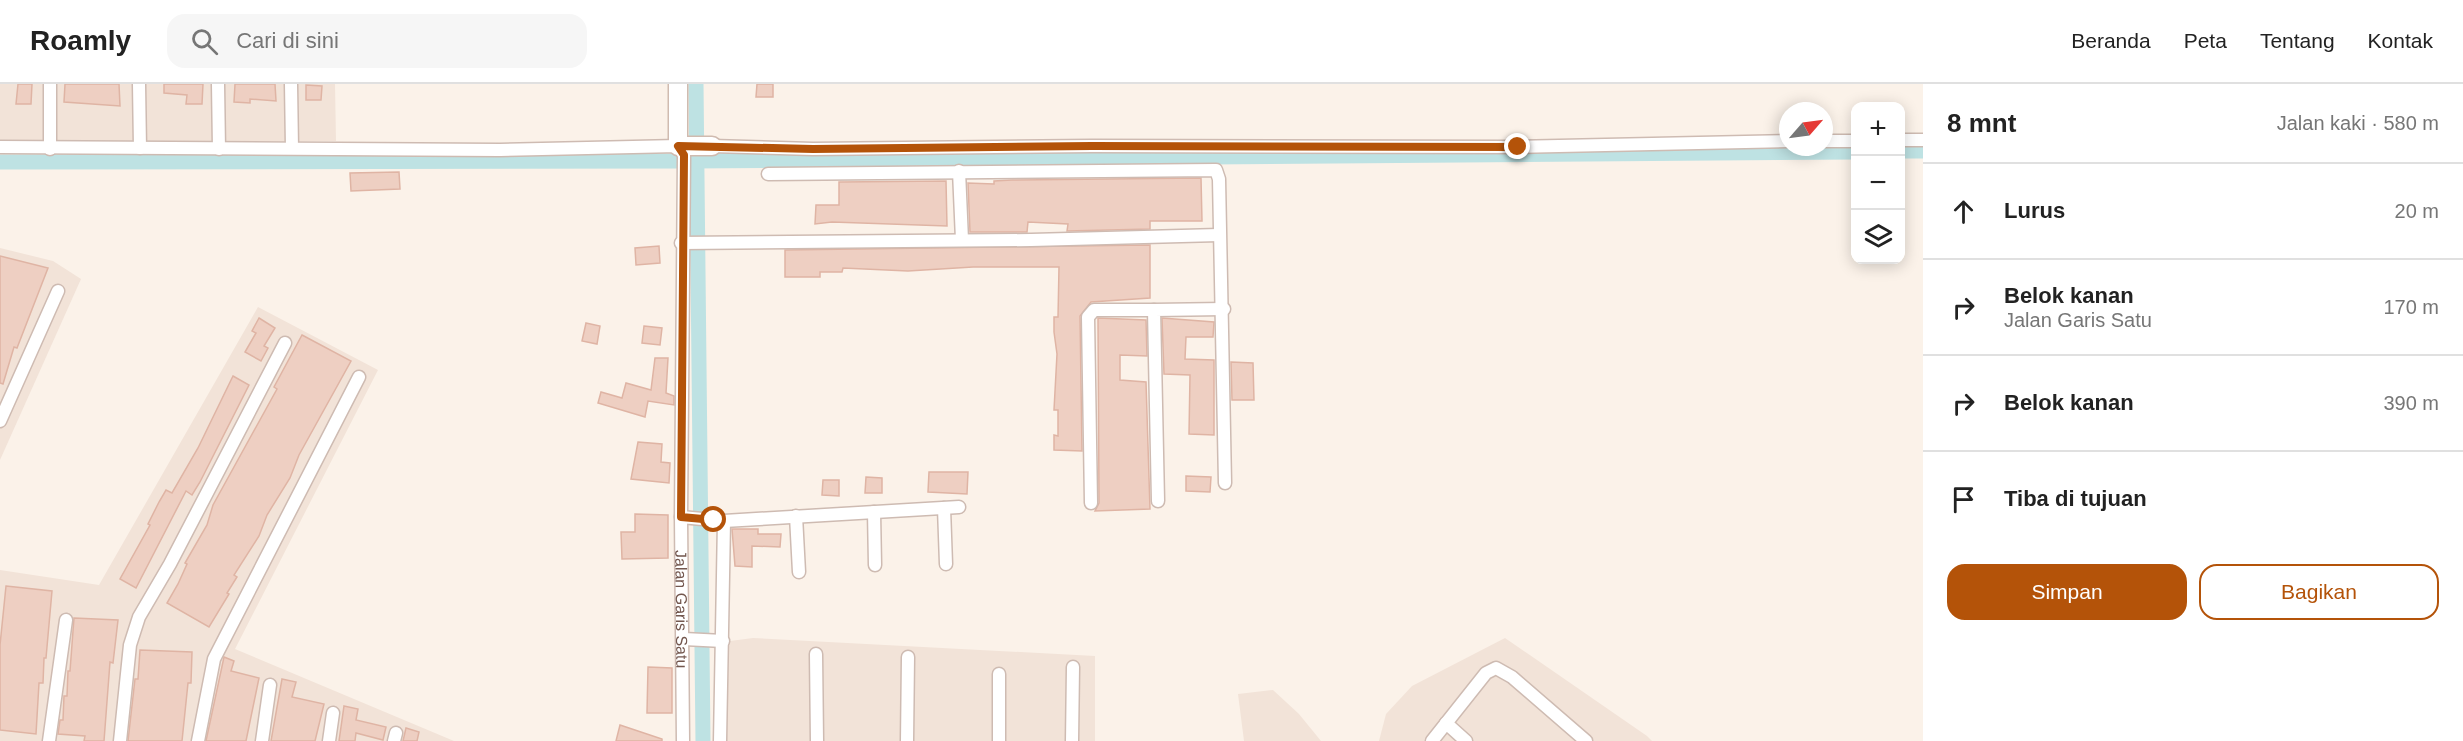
<!DOCTYPE html>
<html lang="id">
<head>
<meta charset="utf-8">
<style>
  body { margin:0; font-family:Arial,sans-serif; background:#f6f6f6; color:#222 }
  .controls { position:absolute; right:18px; top:18px; display:grid; overflow:hidden; border-radius:12px; box-shadow:0 3px 15px #0003 }
  .controls button { width:54px; height:54px; display:grid; place-items:center; padding:0; border:0; border-bottom:2px solid #e0e0e0; background:#fff; color:#222; font:30px sans-serif }
  .compass { position:absolute; left:1779px; top:18px; width:54px; height:54px; border-radius:50%; background:#fff; box-shadow:0 3px 15px #0003; rotate:62deg }
  .stop { position:absolute; width:18px; height:18px; margin:-14px; border:4px solid #b45309; border-radius:50%; background:#fff }
  .stop.end { background:#b45309; border-color:#fff; box-shadow:0 2px 6px #0008 }
  .list { margin:0; padding:0; list-style:none }
  h2 { display:flex; justify-content:space-between; align-items:center; height:78px; margin:0; padding:0 24px; font-size:26px }
  h2 small { font-size:20px; font-weight:400; color:#767676 }
  .list li { display:grid; grid-template-columns:39px 1fr auto; gap:18px; align-items:center; box-sizing:border-box; height:96px; padding:0 24px; border-top:2px solid #e0e0e0 }
  .list b { display:block; font-size:22px; white-space:nowrap }
  .list p { margin:0; font-size:20px; white-space:nowrap; color:#767676 }
  .list em { font-size:20px; font-style:normal; color:#767676 }
  .actions { display:flex; gap:12px; padding:18px 24px }
  .actions a { flex:1; padding:14px 0; border:2px solid #b45309; border-radius:18px; text-align:center; font-size:21px; color:#b45309 }
  .actions .main { background:#b45309; color:#fff }
  .icon { flex:none; width:33px; height:33px; fill:none; stroke:currentColor; stroke-width:2; stroke-linecap:round; stroke-linejoin:round }
  .map { position:relative; flex:none; width:1923px; height:657px; overflow:hidden }
  header { display:flex; align-items:center; gap:36px; box-sizing:border-box; height:84px; padding:0 30px; background:#fff; border-bottom:2px solid #e0e0e0 }
  header strong { font-size:28px }
  nav { display:flex; gap:33px; margin-inline-start:auto; font-size:21px }
  .search { width:420px; height:54px; background:#f6f6f6; display:flex; align-items:center; gap:15px; box-sizing:border-box; padding:0 21px; border-radius:18px; color:#767676; font-size:22px }
  main { display:flex }
  aside { flex:1; background:#fff }
  .map>svg:first-child { display:block }
</style>
</head>
<body>
<header>
<strong>Roamly</strong>
<div class="search"><svg class="icon" aria-label="search" viewBox="0 0 24 24"><circle cx="10" cy="10" r="6"/><path d="M15 15l6 6"/></svg>Cari di sini</div>
<nav><a>Beranda</a><a>Peta</a><a>Tentang</a><a>Kontak</a></nav>
</header>
<main>
<div class="map">
<svg width="1923" height="657" viewBox="0 0 1923 657">
  <rect width="100%" height="100%" fill="#fbf2e9"/>
  <g fill="#f2e3d8">
    <polygon points="0,0 335,0 336,57 0,57"/>
    <polygon points="0,164 53,177 81,195 0,376"/>
    <polygon points="258,223 378,286 235,565 454,657 0,657 0,486 99,501"/>
    <polygon points="753,554 1095,572 1095,657 715,657 715,559"/>
    <polygon points="1505,554 1647,652 1652,657 1379,657 1386,630 1412,602"/>
    <polygon points="1273,606 1299,630 1321,657 1244,657 1238,610"/>
  </g>
  <g fill="none" stroke-linecap="round" stroke-linejoin="round">
    <g stroke="#bee2e3" stroke-width="15">
      <polyline points="696,0 703,657"/>
      <polyline points="1900,67 1923,67"/>
      <polyline points="0,78 691,77 1856,68"/>
    </g>
  </g>
  <g fill="#eecfc2" stroke="#dfb4a4" stroke-width="1.5">
    <polygon points="18,0 32,0 31,20 16,20"/>
    <polygon points="65,0 119,0 120,22 64,18"/>
    <polygon points="164,0 203,0 202,20 186,20 187,11 164,9"/>
    <polygon points="235,0 275,0 276,17 250,15 250,19 234,18"/>
    <polygon points="757,0 773,0 773,13 756,13"/>
    <polygon points="306,1 322,2 321,16 306,16"/>
    <polygon points="399,88 400,105 351,107 350,89"/>
    <polygon points="1201,94 1202,137 1150,137 1150,145 1067,147 1068,140 1028,138 1027,148 970,148 968,99 994,100 994,97 1012,96"/>
    <polygon points="946,97 947,142 832,138 815,140 816,121 839,121 839,98"/>
    <polygon points="1150,161 1150,214 1091,218 1080,232 1082,367 1054,366 1054,351 1058,352 1058,326 1054,326 1057,270 1054,248 1054,233 1058,233 1059,183 973,183 908,187 843,184 842,188 820,188 820,193 785,193 785,166"/>
    <polygon points="659,162 660,179 636,181 635,164"/>
    <polygon points="0,172 48,184 17,264 14,263 3,300 0,299"/>
    <polygon points="259,234 275,244 264,262 268,264 261,277 245,268 256,249 252,247"/>
    <polygon points="1098,234 1146,236 1147,272 1120,271 1120,296 1146,298 1150,425 1095,427 1099,419"/>
    <polygon points="1162,234 1214,238 1213,253 1186,253 1185,275 1214,276 1214,351 1189,350 1190,291 1164,290"/>
    <polygon points="586,239 600,242 597,260 582,257"/>
    <polygon points="644,242 662,244 660,261 642,259"/>
    <polygon points="302,251 351,277 299,371 290,394 267,431 259,452 234,491 237,493 227,509 229,510 209,543 167,519 178,500 187,480 185,479 207,441 213,421 277,305 274,303"/>
    <polygon points="655,274 668,274 666,309 674,312 674,321 648,317 645,333 598,319 601,308 622,314 626,299 651,306"/>
    <polygon points="1231,278 1253,279 1254,316 1232,316"/>
    <polygon points="233,292 249,301 200,398 192,411 186,407 136,504 120,495 150,441 148,440 159,418 166,406 172,409 198,364"/>
    <polygon points="638,358 662,360 661,378 670,379 669,399 631,395"/>
    <polygon points="929,388 968,388 967,410 928,408"/>
    <polygon points="1186,392 1211,393 1210,408 1186,407"/>
    <polygon points="866,393 882,394 882,409 865,409"/>
    <polygon points="823,396 839,396 839,412 822,411"/>
    <polygon points="635,430 668,431 668,474 622,475 621,448 635,448"/>
    <polygon points="732,445 758,445 758,450 781,450 780,463 752,462 752,483 735,482"/>
    <polygon points="6,502 52,507 46,574 44,574 43,599 39,599 36,650 0,646 0,561"/>
    <polygon points="74,534 118,536 113,579 110,578 104,657 84,657 85,652 58,650 60,636 63,636 64,612 67,612 68,587 70,587"/>
    <polygon points="140,566 192,568 191,599 188,599 182,657 128,657 135,595 138,595"/>
    <polygon points="224,573 234,577 231,587 259,594 246,657 206,657"/>
    <polygon points="648,583 672,584 672,629 647,629"/>
    <polygon points="282,595 296,598 292,613 324,620 315,657 271,657"/>
    <polygon points="344,622 358,625 356,636 386,643 383,656 356,649 355,657 339,657"/>
    <polygon points="620,641 662,655 662,657 616,657"/>
    <polygon points="406,644 419,648 417,657 403,657"/>
  </g>
  <g fill="none" stroke-linecap="round" stroke-linejoin="round">
    <defs>
      <g id="street">
        <polyline points="50,0 50,65"/>
        <polyline points="139,0 140,64"/>
        <polyline points="218,0 219,65"/>
        <polyline points="291,0 292,64"/>
        <polyline points="1900,56 1923,56"/>
        <polyline points="1824,57 1856,57"/>
        <polyline points="712,62 813,65 1092,62 1518,63 1788,57"/>
        <path id="s1" d="M0,63l500,3 178,-4 6,9 -3,362 2,224"/>
        <polyline points="959,87 962,156"/>
        <polyline points="768,90 1216,86 1219,95 1225,399"/>
        <polyline points="681,159 1031,156 1219,151"/>
        <polyline points="0,337 58,207"/>
        <polyline points="1158,417 1154,226 1224,225"/>
        <polyline points="1091,419 1088,233 1094,226 1154,226"/>
        <polyline points="944,424 946,480"/>
        <polyline points="874,428 875,481"/>
        <polyline points="796,432 799,488"/>
        <polyline points="681,433 724,437 959,423"/>
        <polyline points="684,555 723,557"/>
        <polyline points="816,570 817,657"/>
        <polyline points="1446,639 1466,657"/>
        <polyline points="49,657 66,536"/>
        <polyline points="120,657 130,561 139,533 170,480 285,259"/>
        <polyline points="198,657 214,575 359,293"/>
        <polyline points="262,657 270,601"/>
        <polyline points="329,657 333,629"/>
        <polyline points="394,657 396,649"/>
        <polyline points="720,657 724,437"/>
        <polyline points="907,657 908,573"/>
        <polyline points="999,657 999,590"/>
        <polyline points="1072,657 1073,583"/>
        <polyline points="1432,657 1486,589 1496,584 1512,593 1586,657"/>
      </g>
      <polyline id="secondary" points="678,0 678,62 712,62"/>
    </defs>
    <use href="#street" stroke="#cebbb2" stroke-width="15"/>
    <use href="#secondary" stroke="#d0bbb0" stroke-width="21"/>
    <use href="#street" stroke="#fff" stroke-width="12"/>
    <use href="#secondary" stroke="#fff" stroke-width="18"/>
  </g>
  <g fill="none" stroke-linecap="round" stroke-linejoin="round">
    <polyline stroke="#b45309" stroke-width="8" points="714,436 681,433 684,71 678,62 813,65 1092,62 1518,63"/>
  </g>
  <g text-anchor="middle" stroke-width="6" stroke-linejoin="round" paint-order="stroke">
    <g font-size="16" fill="#73574e" stroke="#fef6ef">
      <text dy="6" stroke="none"><textPath href="#s1" startOffset="1143">Jalan Garis Satu</textPath></text>
    </g>
  </g>
</svg>
<div class="controls">
<button>+</button>
<button>−</button>
<button><svg class="icon" aria-label="layers" viewBox="0 0 24 24"><path d="M12 4l9 5-9 5-9-5zM3 14l9 5 9-5"/></svg></button>
</div>
<svg class="compass" viewBox="-18 -18 36 36"><path d="M0-13l5 13h-10z" fill="#e53935"/><path d="M0 13l5-13h-10z" fill="#767676"/></svg>
<div class="stop" style="left:714px;top:436px"></div>
<div class="stop end" style="left:1518px;top:63px"></div>
</div>
<aside>
<h2>8 mnt<small>Jalan kaki · 580 m</small></h2>
<ul class="list">
<li><svg class="icon" aria-label="ahead" viewBox="0 0 24 24"><path d="M12 20V5M6 11l6-6 6 6"/></svg><div><b>Lurus</b></div><em>20 m</em></li>
<li><svg class="icon" aria-label="right" viewBox="0 0 24 24"><path d="M7 20v-9h11M14 6l5 5-5 5"/></svg><div><b>Belok kanan</b><p>Jalan Garis Satu</p></div><em>170 m</em></li>
<li><svg class="icon" aria-label="right" viewBox="0 0 24 24"><path d="M7 20v-9h11M14 6l5 5-5 5"/></svg><div><b>Belok kanan</b></div><em>390 m</em></li>
<li><svg class="icon" aria-label="arrive" viewBox="0 0 24 24"><path d="M6 21V4h12l-3 4 3 4H6"/></svg><div><b>Tiba di tujuan</b></div></li>
</ul>
<div class="actions"><a class="main">Simpan</a><a>Bagikan</a></div>
</aside>
</main>
</body>
</html>
